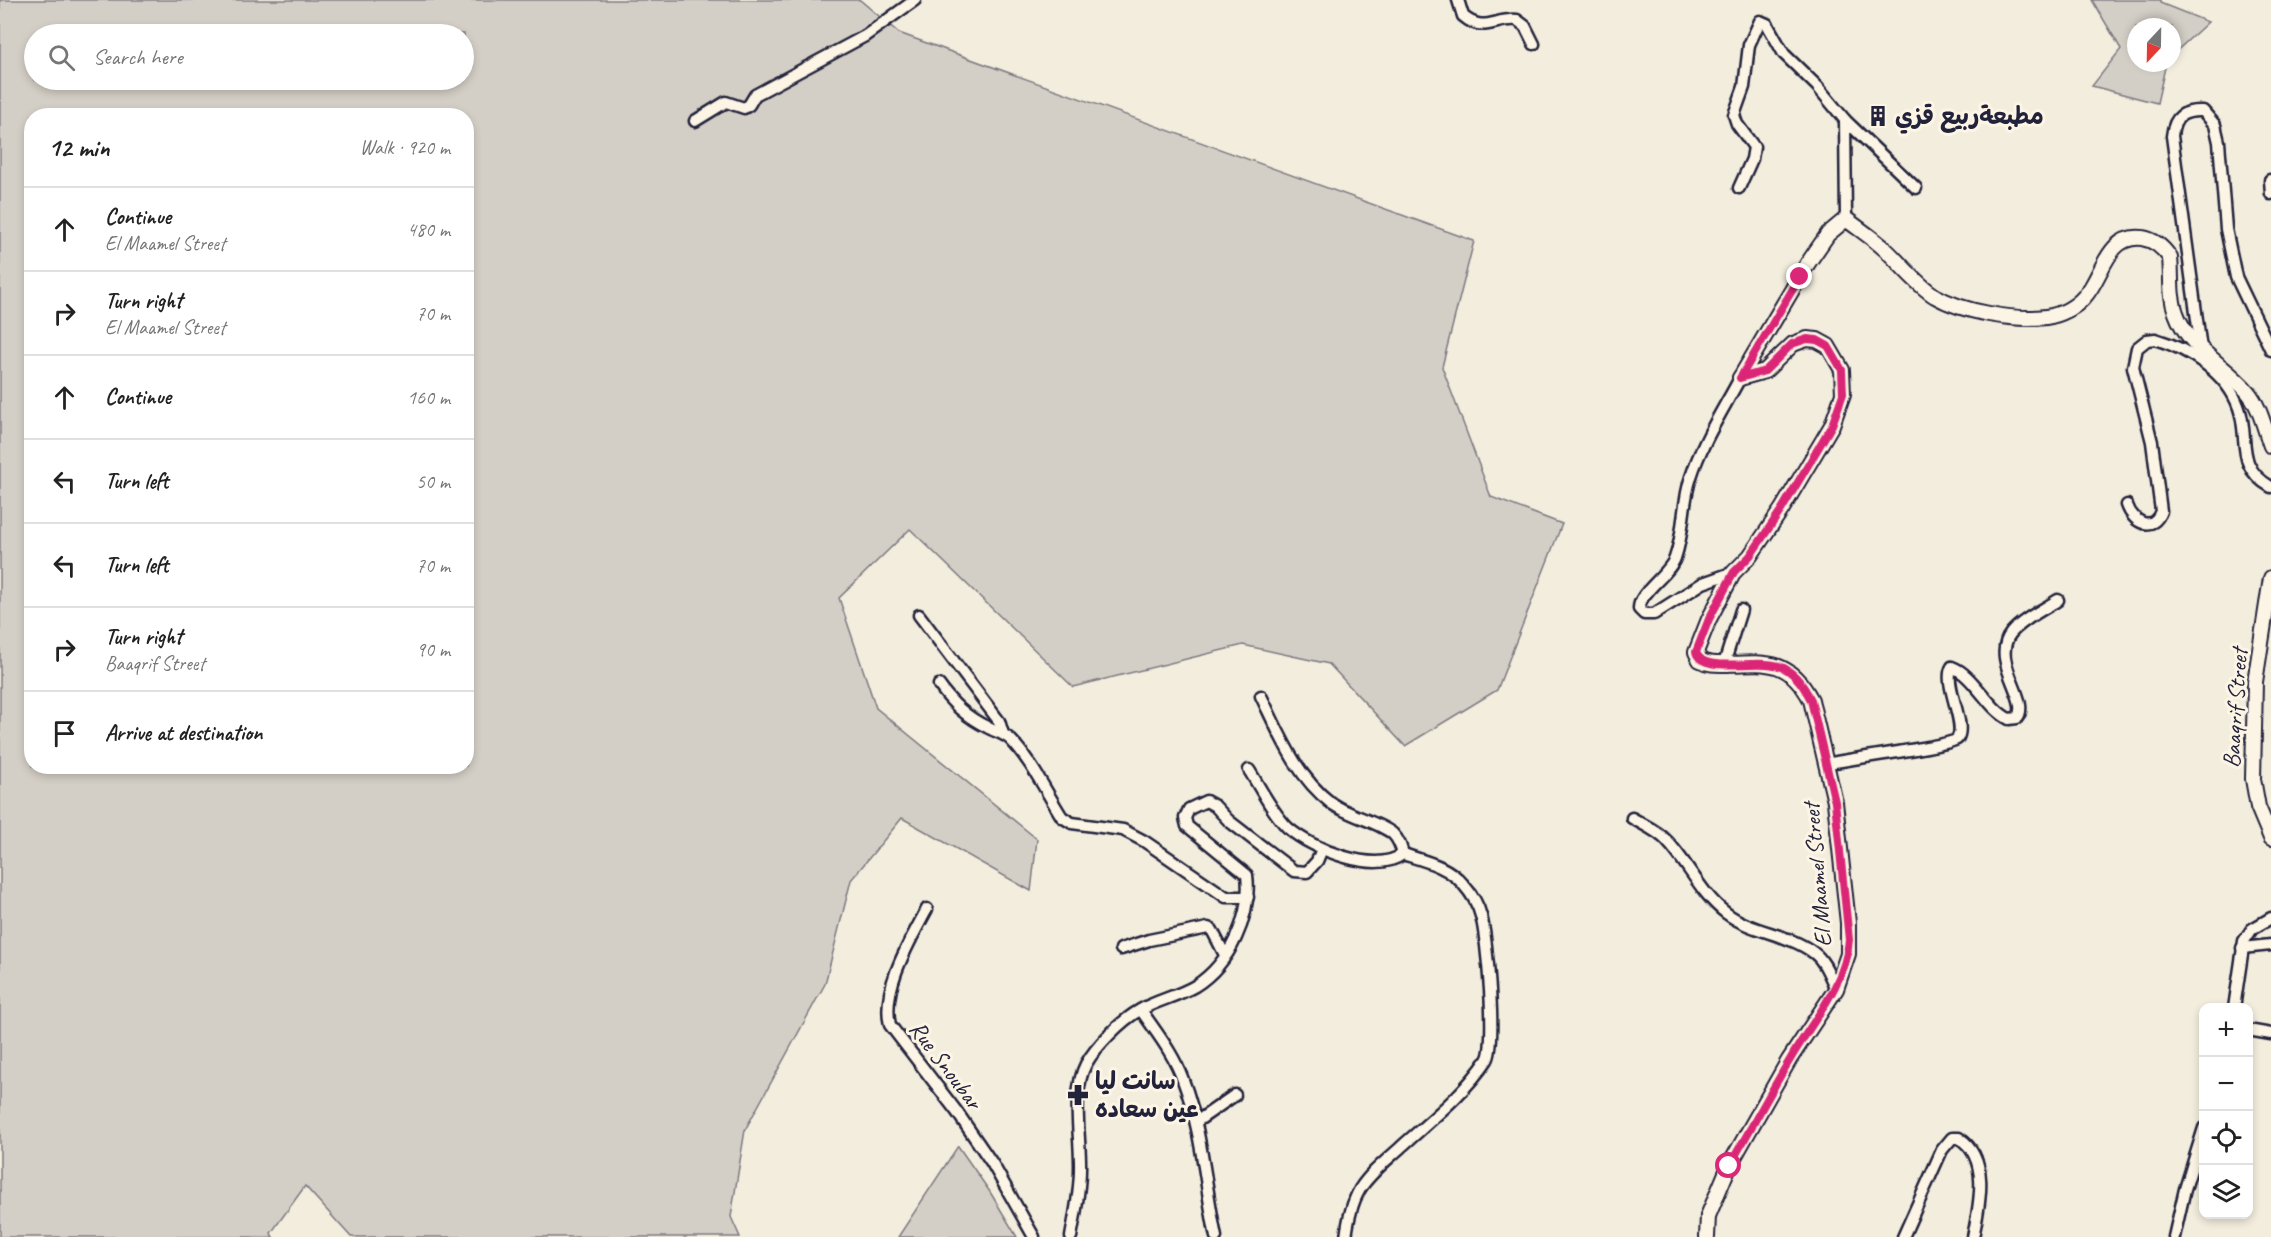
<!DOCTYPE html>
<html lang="en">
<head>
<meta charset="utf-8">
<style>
  body { margin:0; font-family:Caveat,"Playpen Sans Arabic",sans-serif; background:#f6f6f6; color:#222 }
  .controls { position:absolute; right:18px; bottom:18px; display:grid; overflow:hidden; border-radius:12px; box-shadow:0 3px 9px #0003 }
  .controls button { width:54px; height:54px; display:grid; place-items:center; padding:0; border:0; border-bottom:2px solid #e0e0e0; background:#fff; color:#222; font:30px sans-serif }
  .compass { position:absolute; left:2127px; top:18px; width:54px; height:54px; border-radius:50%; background:#fff; box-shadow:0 3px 9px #0003; rotate:202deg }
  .stop { position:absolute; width:18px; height:18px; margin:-14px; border:4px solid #db2777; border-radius:50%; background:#fff }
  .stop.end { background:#db2777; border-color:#fff; box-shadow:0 2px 6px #0008 }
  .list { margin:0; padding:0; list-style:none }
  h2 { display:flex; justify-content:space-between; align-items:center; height:78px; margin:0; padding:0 24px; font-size:26px }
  h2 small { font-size:20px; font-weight:400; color:#767676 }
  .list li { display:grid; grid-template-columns:39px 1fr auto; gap:18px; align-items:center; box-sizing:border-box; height:84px; padding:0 24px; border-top:2px solid #e0e0e0 }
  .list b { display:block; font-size:22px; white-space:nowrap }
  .list p { margin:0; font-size:20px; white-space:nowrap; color:#767676 }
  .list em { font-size:20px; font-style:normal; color:#767676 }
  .icon { flex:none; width:33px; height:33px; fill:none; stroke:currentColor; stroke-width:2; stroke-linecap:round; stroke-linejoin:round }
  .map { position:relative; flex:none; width:2271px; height:1237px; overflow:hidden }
  .search { position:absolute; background:#fff; box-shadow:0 3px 9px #0003; left:24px; top:24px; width:450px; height:66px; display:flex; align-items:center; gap:15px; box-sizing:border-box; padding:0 21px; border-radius:33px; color:#767676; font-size:22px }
  .panel { position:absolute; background:#fff; box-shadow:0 3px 9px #0003; left:24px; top:108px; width:450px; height:666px; border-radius:24px }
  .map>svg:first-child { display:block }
</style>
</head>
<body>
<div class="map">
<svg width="2271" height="1237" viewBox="0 0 2271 1237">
  <rect width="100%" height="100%" fill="#f3edde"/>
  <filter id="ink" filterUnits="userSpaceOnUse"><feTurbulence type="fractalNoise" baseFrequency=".0167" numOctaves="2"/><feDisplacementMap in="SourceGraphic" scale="12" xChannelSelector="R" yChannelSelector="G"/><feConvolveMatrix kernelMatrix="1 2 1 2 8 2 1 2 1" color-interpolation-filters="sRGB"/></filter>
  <g filter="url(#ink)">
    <g fill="#d4cfc6" stroke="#7b7880" stroke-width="1.5" fill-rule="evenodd">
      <path d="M0,0h860l39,33 575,208 -32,126 49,130 71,27 -65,166 -92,56 -76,-82 -86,-19 -170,42 -163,-158 -71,69 37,110 161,131 -6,52 -129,-73 -51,62 -26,104 -80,146 -14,87 9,20h-389l-46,-51 -34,47 2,4h-273zM34,34h430v46h-430zM32,116h434v650h-434z"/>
      <polygon points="2092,0 2160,0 2160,3 2208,22 2172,55 2172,27 2136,27 2136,63 2166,63 2157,103 2092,86 2121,49"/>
      <polygon points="958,1146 990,1192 1017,1237 898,1237"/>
    </g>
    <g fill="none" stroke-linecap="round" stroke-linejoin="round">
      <defs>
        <g id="street">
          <path d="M1458,0l5,16c21,18 31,2 54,4l8,6 9,18"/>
          <polyline points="695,121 726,102 744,108 749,105 755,95 865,36 915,0"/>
          <polyline points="2270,180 2271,194"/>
          <polyline points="1739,188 1752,159 1754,147 1737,124 1734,115 1744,87 1749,45 1760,21 1767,24 1784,54 1817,86 1845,120"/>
          <polyline points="1846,219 1845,120 1916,188"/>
          <path d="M2201,349l-29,-213c2,-20 12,-26 31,-25l12,14 4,17 7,87 10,48 35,73"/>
          <path d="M2127,505c6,18 26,28 34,6l-9,-69 -19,-75 4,-19 10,-8 8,-1c34,10 72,34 84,69 11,31 -5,58 32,79"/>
          <path d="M1734,572l-31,11 -49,31h-10l-5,-5c-1,-16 30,-34 36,-51 10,-28 7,-55 16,-81 11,-35 32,-67 49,-99"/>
          <polyline points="919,615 999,721 1003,734"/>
          <polyline points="1724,664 1741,610"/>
          <path d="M939,685c13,19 27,32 48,42 8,5 17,6 24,13 21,22 35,52 51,77l10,6 51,7 21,11 82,56h22"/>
          <path d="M1261,696c19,39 35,80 70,107 16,12 50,20 62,31 6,6 8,13 10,20"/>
          <path d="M1826,764c20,-5 124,-18 131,-25 11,-14 -15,-56 -5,-72 22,8 35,41 57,52l8,-1c15,-17 -28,-57 -6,-85 12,-14 32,-23 47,-33"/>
          <path d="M1249,770c12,19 23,42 39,58 24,21 87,47 115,26 22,7 45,12 60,30 8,9 15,20 18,32 6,19 16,130 6,144 -23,34 -56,60 -86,87 -14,13 -31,26 -41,42 -9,15 -12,32 -14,48"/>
          <path d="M1632,818c12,7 26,13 35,23 21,22 34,53 59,72 26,20 62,20 88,40 11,8 16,24 22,36"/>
          <path d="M927,909c-17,32 -46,79 -37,116l67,87 35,51 42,74"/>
          <polyline points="2242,948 2271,945"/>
          <polyline points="1121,949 1149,940 1208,928 1212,930 1225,955"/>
          <polyline points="2234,1008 2244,941 2252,929 2271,918"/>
          <path d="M1141,1010c15,22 33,44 42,70 19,50 22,105 33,157"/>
          <polyline points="2248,1030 2271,1034"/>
          <polyline points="1196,1122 1235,1095"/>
          <path d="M1071,1237c4,-23 9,-45 9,-68 1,-31 -9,-77 6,-105 10,-18 36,-44 54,-54 18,-10 38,-14 55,-24 35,-22 57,-70 52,-111l-60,-49 -2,-8 4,-9 17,-8 9,5 14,15 65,50 13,1 10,-11 5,-12"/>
          <path d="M1903,1237l39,-87 10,-12h7c32,20 20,69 14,99"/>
          <polyline points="2174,1237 2185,1189 2204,1128"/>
        </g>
        <g id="secondary">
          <path d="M1740,378l68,-115 20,-29 18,-15c13,10 27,19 40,31 16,15 30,34 49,46 28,16 79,25 111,21 15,-2 30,-10 39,-21 18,-20 22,-62 57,-58 13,2 21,9 28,20 2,19 -1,36 6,55 12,35 48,51 71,78 13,15 17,36 24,55"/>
          <polyline points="2271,578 2255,682 2253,779 2258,807 2271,838"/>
          <path d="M1707,1237l1,-21 21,-50 60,-106 47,-71 12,-35v-31l-13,-121 -24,-102c-21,-40 -42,-38 -83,-36 -10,0 -19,1 -28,-4l-4,-8 13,-33 25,-47 16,-16 32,-47 50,-84 11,-31 -1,-24 -14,-24 -11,-6 -10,-1 -14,5 -28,27 -25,7"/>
        </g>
      </defs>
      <use href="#street" stroke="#22223b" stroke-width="15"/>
      <use href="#secondary" stroke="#22223b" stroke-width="18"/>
      <use href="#street" stroke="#fcf5e5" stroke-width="10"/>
      <use href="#secondary" stroke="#fcf5e5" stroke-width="14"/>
    </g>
  </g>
  <g fill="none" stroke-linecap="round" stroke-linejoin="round" filter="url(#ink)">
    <path stroke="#db2777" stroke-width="8" d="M1729,1166c21,-35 40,-72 62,-108 22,-38 54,-73 58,-118l-14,-138 -24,-102c-7,-13 -14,-25 -27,-32 -23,-12 -81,8 -88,-16l13,-33 25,-47 16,-16 32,-47 50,-84 11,-31 -1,-24 -14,-24 -11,-6 -10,-1 -15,5 -27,27 -25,7 60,-101"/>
  </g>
  <defs>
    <symbol id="building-bare" viewBox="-9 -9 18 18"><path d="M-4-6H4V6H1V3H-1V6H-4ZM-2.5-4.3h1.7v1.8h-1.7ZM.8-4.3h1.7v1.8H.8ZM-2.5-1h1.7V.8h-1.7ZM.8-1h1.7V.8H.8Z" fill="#22223b" stroke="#fcf5e5" stroke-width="2.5" paint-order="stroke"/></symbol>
    <symbol id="pharmacy-bare" viewBox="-9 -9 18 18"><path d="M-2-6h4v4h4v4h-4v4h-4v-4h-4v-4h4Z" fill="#22223b" stroke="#fcf5e5" stroke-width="2.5" paint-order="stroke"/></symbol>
  </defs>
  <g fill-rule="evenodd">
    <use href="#building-bare" x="1863" y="101" width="30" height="30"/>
    <use href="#pharmacy-bare" x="1063" y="1080" width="30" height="30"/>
  </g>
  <g text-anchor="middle" stroke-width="6" stroke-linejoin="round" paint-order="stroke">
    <g font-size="24" font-weight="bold" fill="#22223b" stroke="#fcf5e5" text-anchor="start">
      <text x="1895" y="124">مطبعةربيع قزي</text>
      <text x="1095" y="1089">سانت ليا<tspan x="1095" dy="28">عين سعاده</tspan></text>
    </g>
    <g font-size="24" fill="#22223b" stroke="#fcf5e5">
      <text transform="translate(2235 708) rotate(-86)" y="8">Baaqrif Street</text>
      <text transform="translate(1817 875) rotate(-95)" y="8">El Maamel Street</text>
      <text transform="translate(946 1065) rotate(53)" y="8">Rue Snoubar</text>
    </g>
  </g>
</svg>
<div class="controls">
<button>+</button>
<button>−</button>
<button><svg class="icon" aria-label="locate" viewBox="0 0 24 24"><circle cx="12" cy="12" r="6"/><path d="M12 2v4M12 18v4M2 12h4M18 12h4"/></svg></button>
<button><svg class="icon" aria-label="layers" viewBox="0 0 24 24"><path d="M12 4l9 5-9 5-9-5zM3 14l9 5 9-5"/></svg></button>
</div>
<svg class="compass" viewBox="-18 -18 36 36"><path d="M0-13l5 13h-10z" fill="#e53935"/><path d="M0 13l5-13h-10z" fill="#767676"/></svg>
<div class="stop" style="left:1729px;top:1166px"></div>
<div class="stop end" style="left:1800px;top:277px"></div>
<div class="search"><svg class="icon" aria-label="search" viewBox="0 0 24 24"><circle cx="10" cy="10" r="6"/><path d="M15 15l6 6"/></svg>Search here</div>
<section class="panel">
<h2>12 min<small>Walk · 920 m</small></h2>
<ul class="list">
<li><svg class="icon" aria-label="ahead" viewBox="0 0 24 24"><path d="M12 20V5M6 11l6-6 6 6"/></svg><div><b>Continue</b><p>El Maamel Street</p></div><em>480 m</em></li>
<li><svg class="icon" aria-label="right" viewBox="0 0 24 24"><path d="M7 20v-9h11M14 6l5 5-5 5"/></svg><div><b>Turn right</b><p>El Maamel Street</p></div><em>70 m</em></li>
<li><svg class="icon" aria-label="ahead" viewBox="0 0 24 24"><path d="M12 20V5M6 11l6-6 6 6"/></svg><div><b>Continue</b></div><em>160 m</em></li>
<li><svg class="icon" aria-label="left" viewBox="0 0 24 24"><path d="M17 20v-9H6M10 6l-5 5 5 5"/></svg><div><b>Turn left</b></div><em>50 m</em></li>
<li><svg class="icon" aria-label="left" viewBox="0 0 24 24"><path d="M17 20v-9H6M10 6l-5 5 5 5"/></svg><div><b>Turn left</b></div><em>70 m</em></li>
<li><svg class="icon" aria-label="right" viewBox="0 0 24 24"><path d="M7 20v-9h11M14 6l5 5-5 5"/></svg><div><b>Turn right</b><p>Baaqrif Street</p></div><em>90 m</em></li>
<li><svg class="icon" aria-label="arrive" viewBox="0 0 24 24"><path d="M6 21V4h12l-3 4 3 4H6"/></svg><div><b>Arrive at destination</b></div></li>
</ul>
</section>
</div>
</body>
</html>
